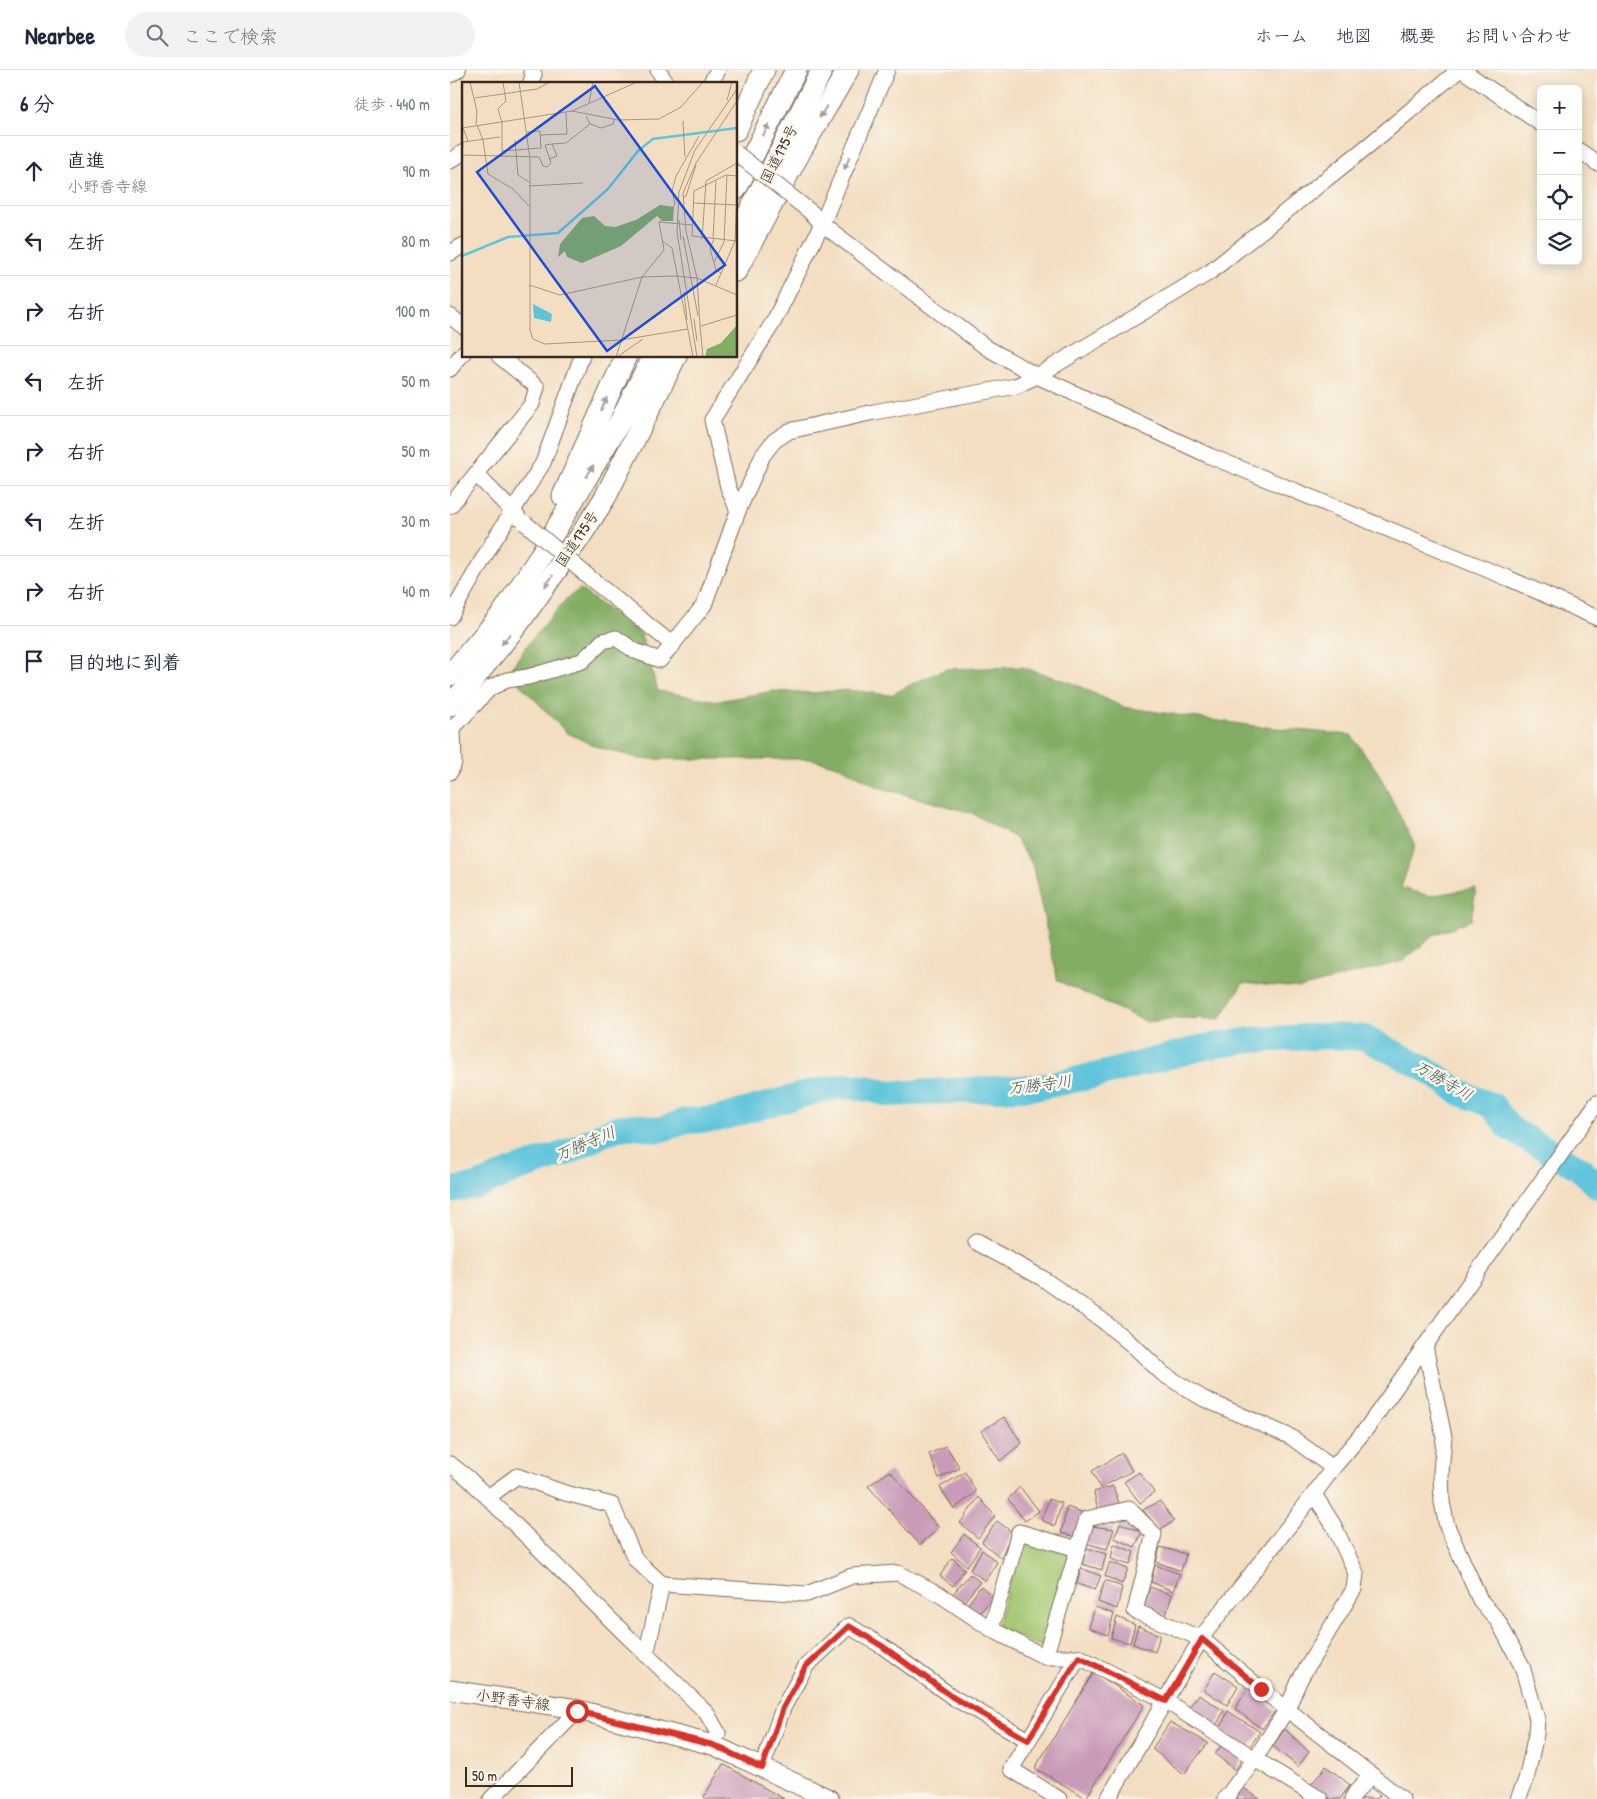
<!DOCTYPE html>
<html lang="ja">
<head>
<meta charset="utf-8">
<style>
  body { margin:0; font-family:"Patrick Hand","Klee One",sans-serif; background:#f2f2f3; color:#1f2937 }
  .controls { position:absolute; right:15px; top:15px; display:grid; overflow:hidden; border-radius:8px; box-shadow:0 2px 12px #0003 }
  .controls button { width:45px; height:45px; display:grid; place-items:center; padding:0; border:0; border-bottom:1px solid #e0e1e3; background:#fff; color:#1f2937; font:25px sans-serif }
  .scale { position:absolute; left:15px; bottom:12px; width:108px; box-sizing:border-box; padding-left:5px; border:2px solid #3b2a1e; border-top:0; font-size:14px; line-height:18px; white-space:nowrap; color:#3b2a1e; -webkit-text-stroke:4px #fbf7ec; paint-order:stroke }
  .stop { position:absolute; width:15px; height:15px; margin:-11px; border:4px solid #d93025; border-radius:50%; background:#fff }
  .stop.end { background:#d93025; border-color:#fff; box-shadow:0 1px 5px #0008 }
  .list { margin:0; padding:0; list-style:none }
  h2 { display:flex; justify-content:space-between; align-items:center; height:65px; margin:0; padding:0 20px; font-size:21px }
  h2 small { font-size:16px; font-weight:400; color:#747a83 }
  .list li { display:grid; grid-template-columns:32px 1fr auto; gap:15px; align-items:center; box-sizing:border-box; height:70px; padding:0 20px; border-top:1px solid #e0e1e3 }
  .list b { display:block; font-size:19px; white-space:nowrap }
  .list p { margin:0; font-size:16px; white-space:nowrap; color:#747a83 }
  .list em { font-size:16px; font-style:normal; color:#747a83 }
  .icon { flex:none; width:28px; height:28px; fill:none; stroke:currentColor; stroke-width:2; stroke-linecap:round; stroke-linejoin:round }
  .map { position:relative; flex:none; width:1147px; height:1729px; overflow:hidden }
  header { display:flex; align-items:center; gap:30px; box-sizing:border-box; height:70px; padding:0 25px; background:#fff; border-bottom:1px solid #e0e1e3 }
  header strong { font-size:24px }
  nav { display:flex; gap:28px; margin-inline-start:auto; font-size:18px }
  .search { width:350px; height:45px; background:#f2f2f3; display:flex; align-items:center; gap:12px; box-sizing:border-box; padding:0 18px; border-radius:28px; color:#747a83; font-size:19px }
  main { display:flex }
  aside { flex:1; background:#fff }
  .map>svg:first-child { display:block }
</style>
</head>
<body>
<header>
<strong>Nearbee</strong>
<div class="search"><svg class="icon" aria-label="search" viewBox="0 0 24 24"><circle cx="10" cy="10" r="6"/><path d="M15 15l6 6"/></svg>ここで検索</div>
<nav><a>ホーム</a><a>地図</a><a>概要</a><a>お問い合わせ</a></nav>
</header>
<main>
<aside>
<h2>6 分<small>徒歩 · 440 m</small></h2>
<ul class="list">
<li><svg class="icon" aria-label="ahead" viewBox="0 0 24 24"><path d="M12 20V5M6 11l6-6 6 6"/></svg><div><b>直進</b><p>小野香寺線</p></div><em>90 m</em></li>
<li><svg class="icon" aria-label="left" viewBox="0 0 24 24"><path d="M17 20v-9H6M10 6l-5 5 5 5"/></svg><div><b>左折</b></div><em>80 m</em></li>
<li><svg class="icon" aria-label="right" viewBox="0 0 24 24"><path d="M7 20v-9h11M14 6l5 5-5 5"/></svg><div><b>右折</b></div><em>100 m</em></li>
<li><svg class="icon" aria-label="left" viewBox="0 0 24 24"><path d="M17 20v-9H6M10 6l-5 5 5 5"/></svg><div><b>左折</b></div><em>50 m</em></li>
<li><svg class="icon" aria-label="right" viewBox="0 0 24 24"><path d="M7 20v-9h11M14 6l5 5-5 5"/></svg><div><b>右折</b></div><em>50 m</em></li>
<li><svg class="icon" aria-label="left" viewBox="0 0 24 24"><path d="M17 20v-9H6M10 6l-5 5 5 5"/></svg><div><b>左折</b></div><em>30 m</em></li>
<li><svg class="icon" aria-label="right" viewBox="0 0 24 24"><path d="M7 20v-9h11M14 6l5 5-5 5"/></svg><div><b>右折</b></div><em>40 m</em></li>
<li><svg class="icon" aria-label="arrive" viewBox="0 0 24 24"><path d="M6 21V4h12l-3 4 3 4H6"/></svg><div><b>目的地に到着</b></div></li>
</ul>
</aside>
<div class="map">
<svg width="1147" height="1729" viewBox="0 0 1147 1729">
  <rect width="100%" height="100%" fill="#fbf7ec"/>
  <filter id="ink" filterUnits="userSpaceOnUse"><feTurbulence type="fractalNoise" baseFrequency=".02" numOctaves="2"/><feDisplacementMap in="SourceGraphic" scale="10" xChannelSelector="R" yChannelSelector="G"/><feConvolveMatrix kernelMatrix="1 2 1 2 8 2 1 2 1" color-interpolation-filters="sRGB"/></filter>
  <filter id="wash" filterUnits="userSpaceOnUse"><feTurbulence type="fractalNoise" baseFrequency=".0096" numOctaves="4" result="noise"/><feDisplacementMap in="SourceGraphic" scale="20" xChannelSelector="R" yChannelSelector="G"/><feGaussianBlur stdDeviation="1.12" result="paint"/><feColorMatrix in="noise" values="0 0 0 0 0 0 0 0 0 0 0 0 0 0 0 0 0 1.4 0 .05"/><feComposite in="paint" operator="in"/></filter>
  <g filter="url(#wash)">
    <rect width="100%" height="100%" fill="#f3dec1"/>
    <polygon fill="#a4c973" stroke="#707a48" points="572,1466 620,1485 592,1577 547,1557"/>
    <polygon fill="#83ad65" stroke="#5f6c42" points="130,519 191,564 208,621 268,631 323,621 361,623 398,620 441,625 464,613 496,599 572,597 622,613 673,637 804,656 901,665 928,702 965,776 951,818 979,826 1026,818 1021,850 984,865 953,891 850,918 793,913 770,949 726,948 697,952 608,911 582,794 565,768 522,743 428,717 391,697 361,689 190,689 142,675 116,662 58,602 79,573 116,529"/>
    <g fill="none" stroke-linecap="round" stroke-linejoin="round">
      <polyline stroke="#5ec5db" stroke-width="26" points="0,1120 27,1116 65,1100 116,1083 153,1064 167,1058 187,1056 209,1060 236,1051 267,1049 362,1022 396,1016 421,1019 438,1024 589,1017 648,1005 754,977 801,970 878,966 915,968 976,999 1011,1023 1043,1036 1059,1058 1129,1098 1147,1116"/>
    </g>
    <g id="blocks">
      <g fill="#c99bb9">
        <polygon points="554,1347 572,1373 550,1391 531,1361"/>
        <polygon points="496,1376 510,1398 489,1408 479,1384"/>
        <polygon points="672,1383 682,1401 650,1418 642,1401"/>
        <polygon points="440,1401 489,1458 470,1475 418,1416"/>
        <polygon points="515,1402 526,1422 504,1439 490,1417"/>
        <polygon points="689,1402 704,1422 690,1433 674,1412"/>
        <polygon points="663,1416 670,1436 648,1441 644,1422"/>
        <polygon points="570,1417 589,1441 575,1451 558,1429"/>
        <polygon points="529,1427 545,1446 528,1468 510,1453"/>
        <polygon points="599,1429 612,1433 605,1456 591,1450"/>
        <polygon points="710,1431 724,1451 709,1460 693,1440"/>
        <polygon points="617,1437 634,1443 626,1467 611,1463"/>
        <polygon points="547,1451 562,1462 551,1488 532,1472"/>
        <polygon points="670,1453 692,1462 685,1477 664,1468"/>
        <polygon points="641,1456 664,1459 657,1479 635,1473"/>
        <polygon points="514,1464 530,1477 517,1496 501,1482"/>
        <polygon points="664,1474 684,1482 680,1495 661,1489"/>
        <polygon points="710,1477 736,1484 731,1501 706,1492"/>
        <polygon points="637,1478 656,1484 652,1500 632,1494"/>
        <polygon points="532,1480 547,1492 535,1511 520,1500"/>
        <polygon points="502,1488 515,1499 503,1516 490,1506"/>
        <polygon points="660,1492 678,1499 672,1514 655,1506"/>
        <polygon points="705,1495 730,1504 723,1521 701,1512"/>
        <polygon points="631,1498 651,1506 645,1520 627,1514"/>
        <polygon points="520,1504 530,1512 513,1533 502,1525"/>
        <polygon points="655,1510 672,1517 667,1539 648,1532"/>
        <polygon points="531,1516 543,1527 528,1546 516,1537"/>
        <polygon points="700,1517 722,1525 716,1545 694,1537"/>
        <polygon points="645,1537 664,1544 658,1565 639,1558"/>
        <polygon points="667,1547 685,1555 680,1573 661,1568"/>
        <polygon points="688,1556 710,1565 705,1582 683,1574"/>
        <polygon points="765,1601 788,1616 777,1635 754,1620"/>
        <polygon points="644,1602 694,1635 636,1728 585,1698"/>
        <polygon points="798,1618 826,1640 812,1659 785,1639"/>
        <polygon points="749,1625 774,1641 766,1656 739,1637"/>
        <polygon points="778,1641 810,1662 799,1678 770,1659"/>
        <polygon points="720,1652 758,1673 734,1704 702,1679"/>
        <polygon points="835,1659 859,1682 848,1697 823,1676"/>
        <polygon points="773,1674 794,1687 785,1700 765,1684"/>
        <polygon points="273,1694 334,1729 257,1729 254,1727"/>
        <polygon points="876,1696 900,1715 890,1729 880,1729 860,1716"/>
        <polygon points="917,1715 930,1725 927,1729 907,1729"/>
        <polygon points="792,1717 810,1729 787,1729"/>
      </g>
    </g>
  </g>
  <g filter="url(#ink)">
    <use href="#blocks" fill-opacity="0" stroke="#7b6957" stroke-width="1"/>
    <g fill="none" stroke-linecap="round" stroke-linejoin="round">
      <defs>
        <g id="minor">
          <polyline points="208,0 217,14"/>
          <polyline points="1012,0 1091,54"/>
          <polyline points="0,5 8,0"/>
          <polyline points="80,14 84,4 81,0"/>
          <polyline points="260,14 268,0"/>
          <polyline points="1128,80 1147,93"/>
          <polyline points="0,91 14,82"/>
          <polyline points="362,143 372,154 537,278 587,306 760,386 1060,509 1147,548"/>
          <polyline points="0,183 14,175"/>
          <polyline points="0,246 14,257"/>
          <polyline points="0,299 14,282"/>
          <polyline points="26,404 68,447"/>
          <polyline points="0,436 82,334 87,317 49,286"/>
          <polyline points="288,441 278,417 262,350 324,251 372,154 437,0"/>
          <polyline points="146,513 223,575"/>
          <polyline points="0,547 41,475 93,393 132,286"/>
          <polyline points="0,702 4,693 3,658 40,618 57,610 78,607 132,591 153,571 166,568 185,581 210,590 254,535 288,441 313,385 324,371 339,361 424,342 566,316 587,306 760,202 919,75 1009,0"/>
          <polyline points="526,1172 592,1208 652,1250 687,1279 713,1304 754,1329 841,1367 883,1398"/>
          <polyline points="975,1276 994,1367 991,1403 992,1432 997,1456 1030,1530 1048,1551 1072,1596 1087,1649 1086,1664 1076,1710 1068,1729"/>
          <polyline points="0,1394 18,1408 174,1563 256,1642 268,1663 263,1675"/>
          <polyline points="38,1427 67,1406 115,1423 162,1435 185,1489 212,1514"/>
          <polyline points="628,1479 569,1462 541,1559 595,1587 637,1449 679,1439 704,1464 685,1541 752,1569 811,1619 952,1729"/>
          <polyline points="196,1585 212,1514 357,1524 402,1506 448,1503 489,1524 541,1559"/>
          <polyline points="595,1587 629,1587"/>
          <polyline points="312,1698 333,1638 356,1596 399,1556 432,1576 504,1628 578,1670"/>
          <polyline points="41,1729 127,1641"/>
          <polyline points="609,1729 561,1699 629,1587 716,1631 805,1689 870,1729"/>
          <polyline points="658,1729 754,1564 864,1424 883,1398 916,1359 1147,1033"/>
          <polyline points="775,1729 805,1689 837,1639 850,1609 904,1519 906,1503 884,1456 864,1424"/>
          <polyline points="902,1729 906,1722 922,1705"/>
        </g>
        <polyline id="major" points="0,1620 121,1638 263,1675 379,1729"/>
        <g id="highway">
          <polyline points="286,60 314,0"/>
          <polyline points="286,119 346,0"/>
          <polyline points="286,168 372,0"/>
          <polyline points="286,201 350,82 398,0"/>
          <polyline points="113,426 176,286"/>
          <polyline points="0,605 52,544 87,491 172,348 203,286"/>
          <polyline points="0,635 18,616 68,554 130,467 156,426 226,286"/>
        </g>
      </defs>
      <use href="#minor" stroke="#7b6957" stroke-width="17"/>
      <use href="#major" stroke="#7b6957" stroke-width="21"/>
      <use href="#highway" stroke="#7b6957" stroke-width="23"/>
      <use href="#minor" stroke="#fff" stroke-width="15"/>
      <use href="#major" stroke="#fff" stroke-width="19"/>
      <use href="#highway" stroke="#fff" stroke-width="21"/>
      <defs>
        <g id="minor-bridge">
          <polyline points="286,83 362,143"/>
          <polyline points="75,453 146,513"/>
        </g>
      </defs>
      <use href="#minor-bridge" stroke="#7b6957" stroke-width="17" stroke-linecap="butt"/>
      <use href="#minor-bridge" stroke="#fff" stroke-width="15"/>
    </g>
    <defs><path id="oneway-solid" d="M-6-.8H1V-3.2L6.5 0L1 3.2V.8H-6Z" transform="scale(1.25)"/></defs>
    <g fill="#a79f9a">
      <use href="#oneway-solid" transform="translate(373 42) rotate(120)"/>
      <use href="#oneway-solid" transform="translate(316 60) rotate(-63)"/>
      <use href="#oneway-solid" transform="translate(397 93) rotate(113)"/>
      <use href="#oneway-solid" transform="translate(154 334) rotate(-66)"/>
      <use href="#oneway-solid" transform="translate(140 401) rotate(-59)"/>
      <use href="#oneway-solid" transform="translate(99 511) rotate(125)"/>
      <use href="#oneway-solid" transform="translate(56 569) rotate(128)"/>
    </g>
  </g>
  <g fill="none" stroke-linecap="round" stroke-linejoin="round" filter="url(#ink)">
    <polyline stroke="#d93025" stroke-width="6" points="127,1641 263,1675 312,1698 333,1638 356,1596 399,1556 432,1576 504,1628 578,1670 629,1587 716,1631 752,1569 811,1619"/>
  </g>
  <g text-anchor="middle" stroke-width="5" stroke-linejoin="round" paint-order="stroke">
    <g font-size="15" fill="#3b2a1e" stroke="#fbf7ec">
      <text transform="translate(329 84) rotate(-63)" y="5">国道175号</text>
      <text transform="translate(127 469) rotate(-56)" y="5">国道175号</text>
      <text transform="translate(63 1630) rotate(8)" y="5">小野香寺線</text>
    </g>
    <g font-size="16" font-style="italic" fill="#465857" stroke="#fbf7ec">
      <text transform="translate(994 1010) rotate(30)" y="6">万勝寺川</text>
      <text transform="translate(590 1014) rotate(-7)" y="6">万勝寺川</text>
      <text transform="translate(135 1073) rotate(-23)" y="6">万勝寺川</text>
    </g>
  </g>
  <g transform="translate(12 12)">
    <rect width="275" height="275" fill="#f3dec1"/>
    <path d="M198,123l14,2 -1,14h-10l-6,-5 -36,30 -39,17 -15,-6 -2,-6 -7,6 2,-13 22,-26 12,-2 11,10 10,1 21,-7zM275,243v32h-32l2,-8 14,-6z" fill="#83ad65"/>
    <path d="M71,222l19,10 -1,8 -17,-4z" fill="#5ec5db"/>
    <path fill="none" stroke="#5ec5db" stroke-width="2.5" d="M0,174l46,-19 50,-4 50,-44 30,-38 15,-12 84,-11"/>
    <path fill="none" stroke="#a99680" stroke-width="1" d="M8,0l7,29 -1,14M57,0l11,77v171l3,9 12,5 76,-4 67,-11M13,16l62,-9 13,-7M265,18l5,-18M127,21l4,-21M110,29l46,9 41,-1 22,-12 22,-25M221,39l2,36M40,40l-4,-13 8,-8 -3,-19M128,42l11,4 12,-4 1,-4M0,43l6,16M15,43l6,15 5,34 25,15 16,17M0,46l110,-17 65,-29M78,53l27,-1 -1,-21M53,58l3,35 11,7M90,62l14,-1 24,-19 -4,-8M40,69l39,-3 -1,-17 -13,1M0,73l77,2 4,9 4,1 4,-4 -6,-18 7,-1 5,12 -8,3M0,73l1,-13 37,-5M40,75v-35M275,94l-11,-1 -32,16 -2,45 45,5M67,104l54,-3M221,115l3,-1 10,-31M231,121l44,2M217,138l2,20M197,140l6,-4 10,-14 -3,-13 4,-15 23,-40M197,140l33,3M221,154l15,80M240,157l4,-58 31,-18M251,157l3,-58M252,157l-4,10 6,21 5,3M200,159l10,7 16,82M252,180l10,-20 3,-67M67,203l31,10 82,-18 33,-1 22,2 40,17M254,203l19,-44 2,-47M222,210l3,28M232,237l3,22M238,244l-3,-48 -11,-47 -3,-38 13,-30 41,-62M238,244l3,31M239,244l36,-11M226,248l5,27M154,275l26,-80 22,-27 -5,-28M155,275l26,-18M235,275l-20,-125 2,-40 16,-42 42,-61"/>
    <path fill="#1d4ed8" fill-opacity="0.15" stroke="#1d4ed8" stroke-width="2.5" d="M133,4l130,179 -118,86 -130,-179z"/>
    <rect width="275" height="275" fill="none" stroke="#3b2a1e" stroke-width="2.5"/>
  </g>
</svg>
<div class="controls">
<button>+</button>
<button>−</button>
<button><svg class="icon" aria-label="locate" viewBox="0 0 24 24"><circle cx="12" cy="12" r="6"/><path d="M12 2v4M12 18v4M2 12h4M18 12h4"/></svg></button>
<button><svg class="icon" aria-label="layers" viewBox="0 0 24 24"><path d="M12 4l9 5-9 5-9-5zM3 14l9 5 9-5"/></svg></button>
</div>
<div class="scale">50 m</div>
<div class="stop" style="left:127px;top:1641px"></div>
<div class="stop end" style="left:811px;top:1619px"></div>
</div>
</main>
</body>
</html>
